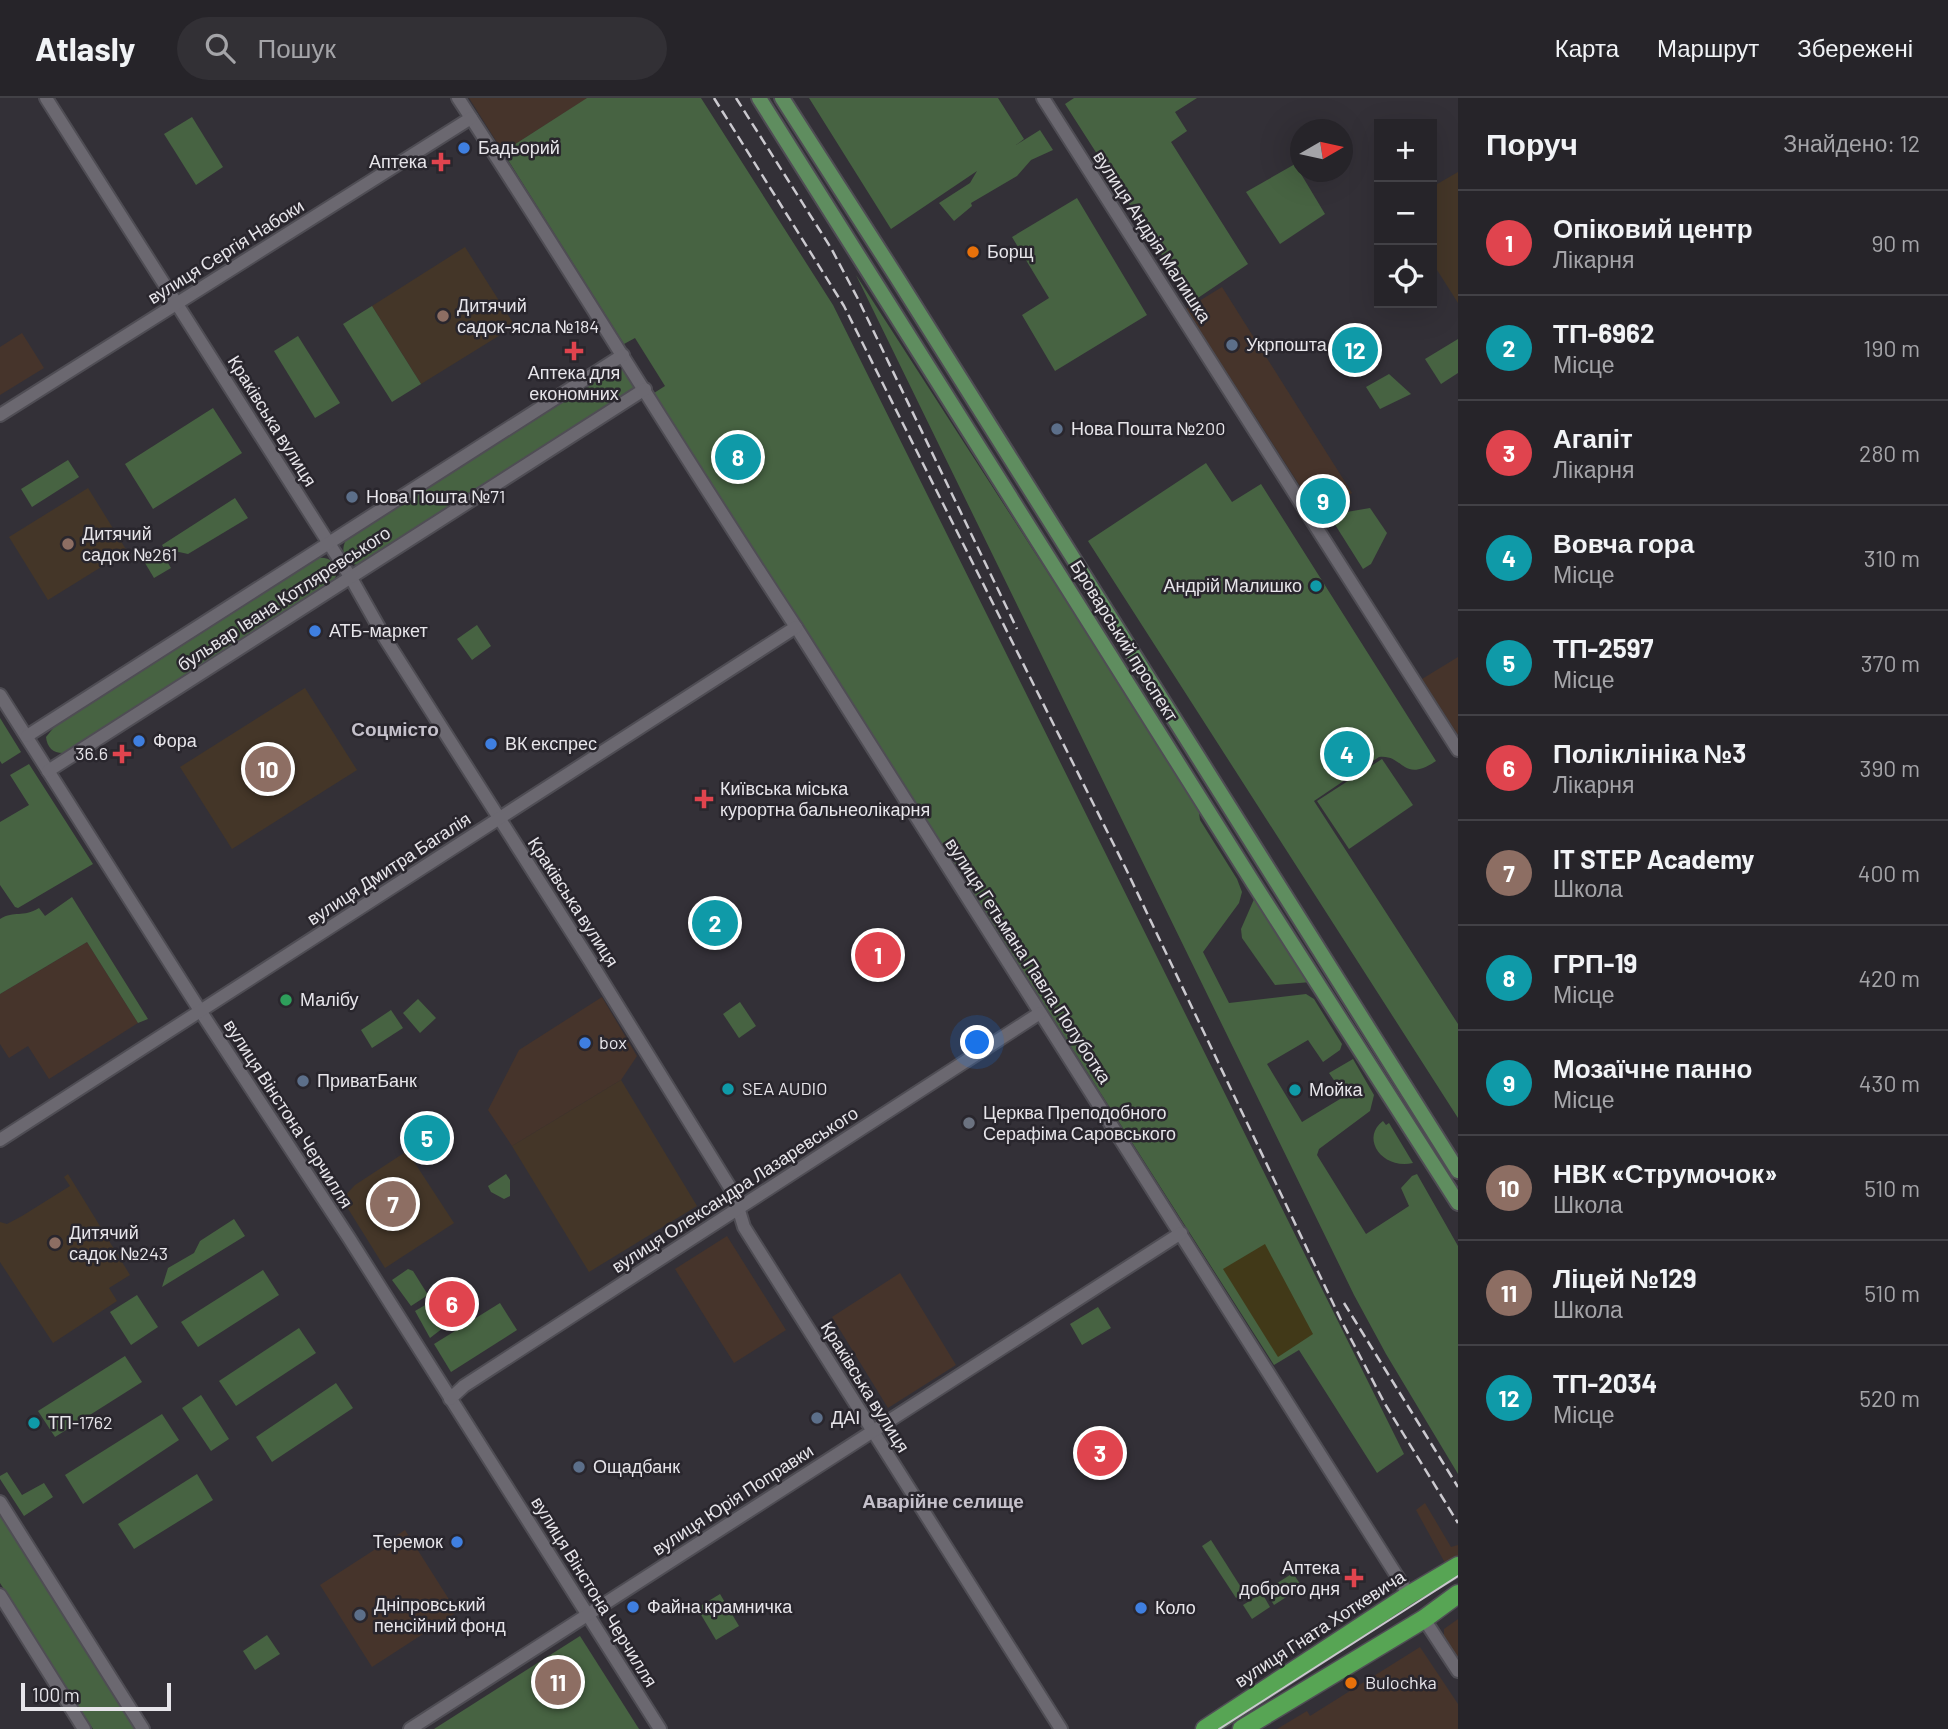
<!DOCTYPE html>
<html lang="uk">
<head>
<meta charset="utf-8">
<style>
  body { margin:0; font-family:Barlow,sans-serif; background:#323035; color:#f1f3f6 }
  .controls { position:absolute; right:21px; top:21px; display:grid; overflow:hidden; border-radius:0px; box-shadow:0 7px 28px #0002 }
  .controls button { width:63px; height:63px; display:grid; place-items:center; padding:0; border:0; border-bottom:2px solid #424146; background:#262429; color:#f1f3f6; font:35px sans-serif }
  .compass { position:absolute; left:1290px; top:21px; width:63px; height:63px; border-radius:50%; background:#262429; box-shadow:0 7px 28px #0002; rotate:81deg }
  .scale { position:absolute; left:21px; bottom:18px; width:150px; box-sizing:border-box; padding-left:7px; border:4px solid #e7e5ea; border-top:0; font-size:19px; line-height:24px; white-space:nowrap; color:#e7e5ea; -webkit-text-stroke:5px #29262d; paint-order:stroke }
  .you { position:absolute; left:978px; top:945px; width:24px; height:24px; margin:-18px; border:5px solid #fff; border-radius:50%; background:#1a73e8; box-shadow:0 0 0 10px #1a73e833 }
  .badge { display:grid; place-items:center; width:46px; height:46px; border-radius:50%; background:#f0a278; color:#fff; font-size:23px; font-weight:700 }
  .pin { position:absolute; translate:-50% -50%; border:4px solid #fff; box-shadow:0 2px 7px #0006 }
  .list { margin:0; padding:0; list-style:none }
  h2 { display:flex; justify-content:space-between; align-items:center; height:91px; margin:0; padding:0 28px; font-size:30px }
  h2 small { font-size:23px; font-weight:400; color:#a4a4a8 }
  .list li { display:grid; grid-template-columns:46px 1fr auto; gap:21px; align-items:center; box-sizing:border-box; height:105px; padding:0 28px; border-top:2px solid #424146 }
  .list b { display:block; font-size:26px; white-space:nowrap }
  .list p { margin:0; font-size:23px; white-space:nowrap; color:#a4a4a8 }
  .list em { font-size:23px; font-style:normal; color:#a4a4a8 }
  .icon { flex:none; width:38px; height:38px; fill:none; stroke:currentColor; stroke-width:2; stroke-linecap:round; stroke-linejoin:round }
  .map { position:relative; flex:none; width:1458px; height:1631px; overflow:hidden }
  header { display:flex; align-items:center; gap:42px; box-sizing:border-box; height:98px; padding:0 35px; background:#262429; border-bottom:2px solid #424146 }
  header strong { font-size:33px }
  nav { display:flex; gap:38px; margin-inline-start:auto; font-size:24px }
  .search { width:490px; height:63px; background:#323035; display:flex; align-items:center; gap:18px; box-sizing:border-box; padding:0 24px; border-radius:38px; color:#a4a4a8; font-size:26px }
  main { display:flex }
  aside { flex:1; background:#262429 }
  .map>svg:first-child { display:block }
</style>
</head>
<body>
<header>
<strong>Atlasly</strong>
<div class="search"><svg class="icon" aria-label="search" viewBox="0 0 24 24"><circle cx="10" cy="10" r="6"/><path d="M15 15l6 6"/></svg>Пошук</div>
<nav><a>Карта</a><a>Маршрут</a><a>Збережені</a></nav>
</header>
<main>
<div class="map">
<svg width="1458" height="1631" viewBox="0 0 1458 1631">
  <rect width="100%" height="100%" fill="#333037"/>
  <g fill="#46342b">
    <polygon points="469,0 588,0 503,54"/>
    <polygon points="1222,189 1352,395 1318,416 1186,211"/>
    <polygon points="22,235 44,270 0,297 0,249"/>
    <polygon points="1458,559 1458,637 1422,581"/>
    <polygon points="87,844 138,925 49,981 28,948 9,960 0,946 0,896"/>
    <polygon points="602,899 637,958 621,982 512,1048 488,1012 519,952"/>
    <polygon points="727,1138 786,1232 734,1265 675,1171"/>
    <polygon points="900,1175 956,1267 888,1310 832,1219"/>
    <polygon points="1425,1405 1451,1449 1458,1447 1458,1458 1445,1465 1416,1412"/>
    <polygon points="405,1432 457,1514 372,1569 320,1487"/>
    <polygon points="1458,1521 1458,1560 1444,1539 1444,1531"/>
    <polygon points="1420,1549 1458,1606 1458,1631 1277,1631 1307,1613 1310,1618"/>
  </g>
  <g fill="#443628">
    <polygon points="1458,74 1458,205 1432,164 1432,89"/>
    <polygon points="465,149 515,228 421,286 372,208"/>
    <polygon points="88,390 127,453 48,502 9,439"/>
    <polygon points="305,590 357,672 232,751 180,669"/>
    <polygon points="621,982 697,1108 589,1174 512,1048"/>
    <polygon points="407,1053 454,1125 385,1170 342,1101 355,1087"/>
    <polygon points="68,1076 130,1177 109,1190 117,1203 53,1245 0,1164 0,1124 7,1126 22,1118 70,1088 64,1079"/>
  </g>
  <g fill="#476342">
    <polygon points="587,0 701,0 833,207 1404,1356 1377,1375 1299,1252 1274,1267 654,295 665,288 635,240 624,246 503,54"/>
    <polygon points="809,0 998,0 1024,41 1016,47 1040,32 1053,52 1031,62 1017,78 971,105 972,108 954,123 939,105 970,85 977,73 891,131"/>
    <polygon points="1074,0 1197,0 1175,14 1187,33 1171,44 1248,166 1192,204 1065,6"/>
    <polygon points="192,19 223,69 196,87 164,36"/>
    <polygon points="1295,66 1325,116 1280,146 1246,94"/>
    <polygon points="1077,100 1147,217 1055,273 1022,217 1049,200 1012,139"/>
    <polygon points="856,177 1198,708 1200,722 1237,781 1242,794 1239,805 1203,854 1229,905 1306,896 1314,901 1342,946 1340,952 1323,964 1308,942 1267,966 1302,1024 1345,998 1329,975 1353,961 1374,997 1370,1013 1319,1051 1317,1057 1366,1136 1409,1108 1401,1090 1412,1078 1417,1076 1458,1148 1458,1376 1386,1256 1354,1197"/>
    <polygon points="372,208 421,286 392,304 343,226"/>
    <polygon points="298,238 340,305 315,320 274,253"/>
    <polygon points="1458,241 1458,275 1441,286 1425,261"/>
    <path d="M620,266l15,21 -1,5 -272,175c-16,1 -23,-12 -16,-25z"/>
    <polygon points="1389,276 1411,296 1380,311 1366,289"/>
    <polygon points="213,310 242,355 153,411 125,366"/>
    <polygon points="68,362 79,379 32,409 21,391"/>
    <path d="M1206,365l26,39 29,-18 175,277c-34,23 -32,-7 -57,-4l-65,44 144,223v94l-370,-577z"/>
    <polygon points="235,400 248,420 188,456 179,454 168,456 162,447"/>
    <polygon points="1370,410 1387,435 1371,466 1363,471 1329,417"/>
    <polygon points="159,450 171,470 154,480 142,460"/>
    <path d="M318,460c15,-2 24,11 15,24l-268,171c-11,1 -18,-5 -19,-16l9,-11z"/>
    <polygon points="477,527 491,548 472,562 457,541"/>
    <polygon points="0,620 21,654 2,666 0,663"/>
    <polygon points="1382,661 1413,707 1349,751 1317,703"/>
    <polygon points="29,666 93,766 18,810 15,809 0,787 0,724 29,707 10,677"/>
    <path d="M72,799l76,122 -10,4 -51,-81 -87,52v-75c15,-9 22,-1 39,-11l6,8z"/>
    <polygon points="1255,799 1311,884 1275,887 1242,840 1241,831"/>
    <polygon points="418,901 436,920 420,935 403,915"/>
    <polygon points="740,904 756,928 739,940 723,916"/>
    <polygon points="391,912 403,930 372,950 361,932"/>
    <path d="M1383,1023l3,4 3,-2 24,40c-31,7 -53,-25 -30,-42z"/>
    <polygon points="506,1076 510,1082 510,1098 504,1101 491,1094 488,1088"/>
    <polygon points="234,1121 245,1138 162,1189 168,1170 194,1155 200,1143"/>
    <polygon points="408,1171 413,1173 428,1197 411,1208 392,1182"/>
    <polygon points="263,1172 279,1197 198,1249 181,1224"/>
    <polygon points="137,1197 158,1229 131,1247 110,1214"/>
    <polygon points="432,1203 444,1223 443,1230 430,1240 415,1213"/>
    <polygon points="500,1205 517,1232 451,1274 434,1246"/>
    <polygon points="1098,1209 1111,1230 1082,1247 1070,1226"/>
    <polygon points="299,1230 316,1255 236,1308 219,1283"/>
    <polygon points="125,1258 142,1284 55,1339 38,1313"/>
    <polygon points="336,1285 353,1310 272,1364 256,1339"/>
    <polygon points="201,1297 229,1341 211,1353 182,1310"/>
    <polygon points="162,1316 179,1342 83,1406 65,1377"/>
    <polygon points="7,1374 22,1397 44,1385 53,1399 24,1418 0,1381 0,1378"/>
    <polygon points="197,1376 213,1402 134,1451 118,1426"/>
    <polygon points="0,1413 139,1631 93,1631 0,1485"/>
    <polygon points="1211,1442 1244,1494 1236,1500 1202,1448"/>
    <polygon points="1293,1475 1302,1489 1274,1507 1265,1493"/>
    <polygon points="1262,1495 1270,1509 1252,1521 1243,1507"/>
    <polygon points="720,1496 739,1528 716,1542 697,1510"/>
    <polygon points="267,1537 280,1556 255,1572 243,1553"/>
    <polygon points="580,1538 639,1631 434,1631"/>
  </g>
  <polygon fill="#413918" points="1265,1146 1313,1236 1278,1259 1223,1171"/>
  <g fill="none" stroke-linecap="round" stroke-linejoin="round">
    <defs>
      <g id="minor">
        <polyline points="46,0 351,480 386,542 590,863 734,1096 744,1129 1061,1631"/>
        <path d="M458,0c115,175 222,354 338,529l613,968"/>
        <polyline points="1043,0 1458,652"/>
        <polyline points="0,317 471,20"/>
        <polyline points="0,597 201,914 349,1140 660,1631"/>
        <polyline points="27,638 623,257"/>
        <polyline points="48,673 645,291"/>
        <polyline points="0,1042 796,529"/>
        <polyline points="450,1301 464,1288 1040,915"/>
        <polyline points="0,1404 143,1631"/>
        <polyline points="0,1497 84,1631"/>
        <polyline points="1424,1521 1458,1573"/>
        <polyline points="410,1631 1181,1135"/>
      </g>
      <g id="major">
        <polyline points="759,0 1254,786 1458,1105"/>
        <polyline points="782,0 896,178 1458,1073"/>
      </g>
      <g id="highway">
        <polyline points="1205,1631 1409,1497 1458,1468"/>
        <polyline points="1242,1631 1424,1521 1458,1496"/>
      </g>
    </defs>
    <use href="#minor" stroke="#4f4d54" stroke-width="16"/>
    <use href="#major" stroke="#4f4d54" stroke-width="18"/>
    <use href="#highway" stroke="#4f4d54" stroke-width="21"/>
    <use href="#minor" stroke="#6b6870" stroke-width="12"/>
    <use href="#major" stroke="#5f8d5f" stroke-width="14"/>
    <use href="#highway" stroke="#57a554" stroke-width="18"/>
    <polyline stroke="#cbc9cf" stroke-width="2" points="1219,1631 1458,1478"/>
    <g stroke="#cbc9cf" stroke-width="2.5" stroke-dasharray="10 5" stroke-linecap="butt">
      <polyline points="714,0 844,208 1126,771 1341,1222 1385,1306 1458,1425"/>
      <polyline points="736,0 831,150 858,201 1017,531"/>
      <polyline points="1344,1205 1458,1389"/>
    </g>
  </g>
  <g fill="#3f7fe0" stroke="#29262d" stroke-width="2.5">
    <circle cx="464" cy="50" r="7"/>
    <circle cx="315" cy="533" r="7"/>
    <circle cx="139" cy="643" r="7"/>
    <circle cx="491" cy="646" r="7"/>
    <circle cx="585" cy="945" r="7"/>
    <circle cx="457" cy="1444" r="7"/>
    <circle cx="633" cy="1509" r="7"/>
    <circle cx="1141" cy="1510" r="7"/>
  </g>
  <g fill="#e0444e" stroke="#29262d" stroke-width="2.5">
    <path d="M437.5 53.5h7v7h7v7h-7v7h-7v-7h-7v-7h7z"/>
    <path d="M570.5 242.5h7v7h7v7h-7v7h-7v-7h-7v-7h7z"/>
    <path d="M118.5 645.5h7v7h7v7h-7v7h-7v-7h-7v-7h7z"/>
    <path d="M700.5 690.5h7v7h7v7h-7v7h-7v-7h-7v-7h7z"/>
    <path d="M1350.5 1469.5h7v7h7v7h-7v7h-7v-7h-7v-7h7z"/>
  </g>
  <g fill="#e8710a" stroke="#29262d" stroke-width="2.5">
    <circle cx="973" cy="154" r="7"/>
    <circle cx="1351" cy="1585" r="7"/>
  </g>
  <g fill="#8d6e63" stroke="#29262d" stroke-width="2.5">
    <circle cx="443" cy="218" r="7"/>
    <circle cx="68" cy="446" r="7"/>
    <circle cx="55" cy="1145" r="7"/>
  </g>
  <g fill="#5c6f8a" stroke="#29262d" stroke-width="2.5">
    <circle cx="1232" cy="247" r="7"/>
    <circle cx="1057" cy="331" r="7"/>
    <circle cx="352" cy="399" r="7"/>
    <circle cx="303" cy="983" r="7"/>
    <circle cx="817" cy="1320" r="7"/>
    <circle cx="579" cy="1369" r="7"/>
    <circle cx="360" cy="1517" r="7"/>
  </g>
  <g fill="#0f9aa8" stroke="#29262d" stroke-width="2.5">
    <circle cx="1316" cy="488" r="7"/>
    <circle cx="728" cy="991" r="7"/>
    <circle cx="1295" cy="992" r="7"/>
    <circle cx="34" cy="1325" r="7"/>
  </g>
  <circle fill="#2e9e5b" stroke="#29262d" stroke-width="2.5" cx="286" cy="902" r="7"/>
  <circle fill="#6b7280" stroke="#29262d" stroke-width="2.5" cx="969" cy="1025" r="7"/>
  <g text-anchor="middle" stroke-width="5" stroke-linejoin="round" paint-order="stroke">
    <g font-size="18" fill="#e7e5ea" stroke="#29262d" text-anchor="start">
      <text x="478" y="56">Бадьорий</text>
      <text x="427" y="70" text-anchor="end">Аптека</text>
      <text x="987" y="160">Борщ</text>
      <text x="457" y="214">Дитячий<tspan x="457" dy="21">садок-ясла №184</tspan></text>
      <text x="1246" y="253">Укрпошта</text>
      <text x="574" y="281" text-anchor="middle">Аптека для<tspan x="574" dy="21">економних</tspan></text>
      <text x="1071" y="337">Нова Пошта №200</text>
      <text x="366" y="405">Нова Пошта №71</text>
      <text x="82" y="442">Дитячий<tspan x="82" dy="21">садок №261</tspan></text>
      <text x="1302" y="494" text-anchor="end">Андрій Малишко</text>
      <text x="329" y="539">АТБ-маркет</text>
      <text x="153" y="649">Фора</text>
      <text x="505" y="652">ВК експрес</text>
      <text x="108" y="662" text-anchor="end">36.6</text>
      <text x="720" y="697">Київська міська<tspan x="720" dy="21">курортна бальнеолікарня</tspan></text>
      <text x="300" y="908">Малібу</text>
      <text x="599" y="951">box</text>
      <text x="317" y="989">ПриватБанк</text>
      <text x="742" y="997">SEA AUDIO</text>
      <text x="1309" y="998">Мойка</text>
      <text x="983" y="1021">Церква Преподобного<tspan x="983" dy="21">Серафіма Саровського</tspan></text>
      <text x="69" y="1141">Дитячий<tspan x="69" dy="21">садок №243</tspan></text>
      <text x="831" y="1326">ДАІ</text>
      <text x="48" y="1331">ТП-1762</text>
      <text x="593" y="1375">Ощадбанк</text>
      <text x="443" y="1450" text-anchor="end">Теремок</text>
      <text x="1340" y="1476" text-anchor="end">Аптека<tspan x="1340" dy="21">доброго дня</tspan></text>
      <text x="374" y="1513">Дніпровський<tspan x="374" dy="21">пенсійний фонд</tspan></text>
      <text x="647" y="1515">Файна крамничка</text>
      <text x="1155" y="1516">Коло</text>
      <text x="1365" y="1591">Bulochka</text>
    </g>
    <g font-size="18" fill="#e7e5ea" stroke="#29262d">
      <text transform="translate(1152 139) rotate(57)" y="6">вулиця Андрія Малишка</text>
      <text transform="translate(226 154) rotate(-32)" y="6">вулиця Сергія Набоки</text>
      <text transform="translate(272 323) rotate(58)" y="6">Краківська вулиця</text>
      <text transform="translate(284 501) rotate(-33)" y="6">бульвар Івана Котляревського</text>
      <text transform="translate(1124 543) rotate(58)" y="6">Броварський проспект</text>
      <text transform="translate(389 771) rotate(-33)" y="6">вулиця Дмитра Багалія</text>
      <text transform="translate(573 804) rotate(57)" y="6">Краківська вулиця</text>
      <text transform="translate(1028 863) rotate(57)" y="6">вулиця Гетьмана Павла Полуботка</text>
      <text transform="translate(288 1016) rotate(57)" y="6">вулиця Вінстона Черчилля</text>
      <text transform="translate(735 1092) rotate(-33)" y="6">вулиця Олександра Лазаревського</text>
      <text transform="translate(865 1289) rotate(58)" y="6">Краківська вулиця</text>
      <text transform="translate(733 1402) rotate(-33)" y="6">вулиця Юрія Поправки</text>
      <text transform="translate(594 1494) rotate(58)" y="6">вулиця Вінстона Черчилля</text>
      <text transform="translate(1320 1531) rotate(-33)" y="6">вулиця Гната Хоткевича</text>
    </g>
    <g font-size="19" font-weight="bold" fill="#c5c1cb" stroke="#29262d">
      <text x="395" y="638">Соцмісто</text>
      <text x="943" y="1410">Аварійне селище</text>
    </g>
  </g>
</svg>
<div class="controls">
<button>+</button>
<button>−</button>
<button><svg class="icon" aria-label="locate" viewBox="0 0 24 24"><circle cx="12" cy="12" r="6"/><path d="M12 2v4M12 18v4M2 12h4M18 12h4"/></svg></button>
</div>
<svg class="compass" viewBox="-18 -18 36 36"><path d="M0-13l5 13h-10z" fill="#e53935"/><path d="M0 13l5-13h-10z" fill="#a4a4a8"/></svg>
<div class="scale">100 m</div>
<div class="you"></div>
<div class="pin badge" style="left:878px;top:857px;background:#e0444e">1</div>
<div class="pin badge" style="left:715px;top:825px;background:#0f9aa8">2</div>
<div class="pin badge" style="left:1100px;top:1355px;background:#e0444e">3</div>
<div class="pin badge" style="left:1347px;top:656px;background:#0f9aa8">4</div>
<div class="pin badge" style="left:427px;top:1040px;background:#0f9aa8">5</div>
<div class="pin badge" style="left:452px;top:1206px;background:#e0444e">6</div>
<div class="pin badge" style="left:393px;top:1106px;background:#8d6e63">7</div>
<div class="pin badge" style="left:738px;top:359px;background:#0f9aa8">8</div>
<div class="pin badge" style="left:1323px;top:403px;background:#0f9aa8">9</div>
<div class="pin badge" style="left:268px;top:671px;background:#8d6e63">10</div>
<div class="pin badge" style="left:558px;top:1584px;background:#8d6e63">11</div>
<div class="pin badge" style="left:1355px;top:252px;background:#0f9aa8">12</div>
</div>
<aside>
<h2>Поруч<small>Знайдено: 12</small></h2>
<ul class="list">
<li><span class="badge" style="background:#e0444e">1</span><div><b>Опіковий центр</b><p>Лікарня</p></div><em>90 m</em></li>
<li><span class="badge" style="background:#0f9aa8">2</span><div><b>ТП-6962</b><p>Місце</p></div><em>190 m</em></li>
<li><span class="badge" style="background:#e0444e">3</span><div><b>Агапіт</b><p>Лікарня</p></div><em>280 m</em></li>
<li><span class="badge" style="background:#0f9aa8">4</span><div><b>Вовча гора</b><p>Місце</p></div><em>310 m</em></li>
<li><span class="badge" style="background:#0f9aa8">5</span><div><b>ТП-2597</b><p>Місце</p></div><em>370 m</em></li>
<li><span class="badge" style="background:#e0444e">6</span><div><b>Поліклініка №3</b><p>Лікарня</p></div><em>390 m</em></li>
<li><span class="badge" style="background:#8d6e63">7</span><div><b>IT STEP Academy</b><p>Школа</p></div><em>400 m</em></li>
<li><span class="badge" style="background:#0f9aa8">8</span><div><b>ГРП-19</b><p>Місце</p></div><em>420 m</em></li>
<li><span class="badge" style="background:#0f9aa8">9</span><div><b>Мозаїчне панно</b><p>Місце</p></div><em>430 m</em></li>
<li><span class="badge" style="background:#8d6e63">10</span><div><b>НВК «Струмочок»</b><p>Школа</p></div><em>510 m</em></li>
<li><span class="badge" style="background:#8d6e63">11</span><div><b>Ліцей №129</b><p>Школа</p></div><em>510 m</em></li>
<li><span class="badge" style="background:#0f9aa8">12</span><div><b>ТП-2034</b><p>Місце</p></div><em>520 m</em></li>
</ul>
</aside>
</main>
</body>
</html>
